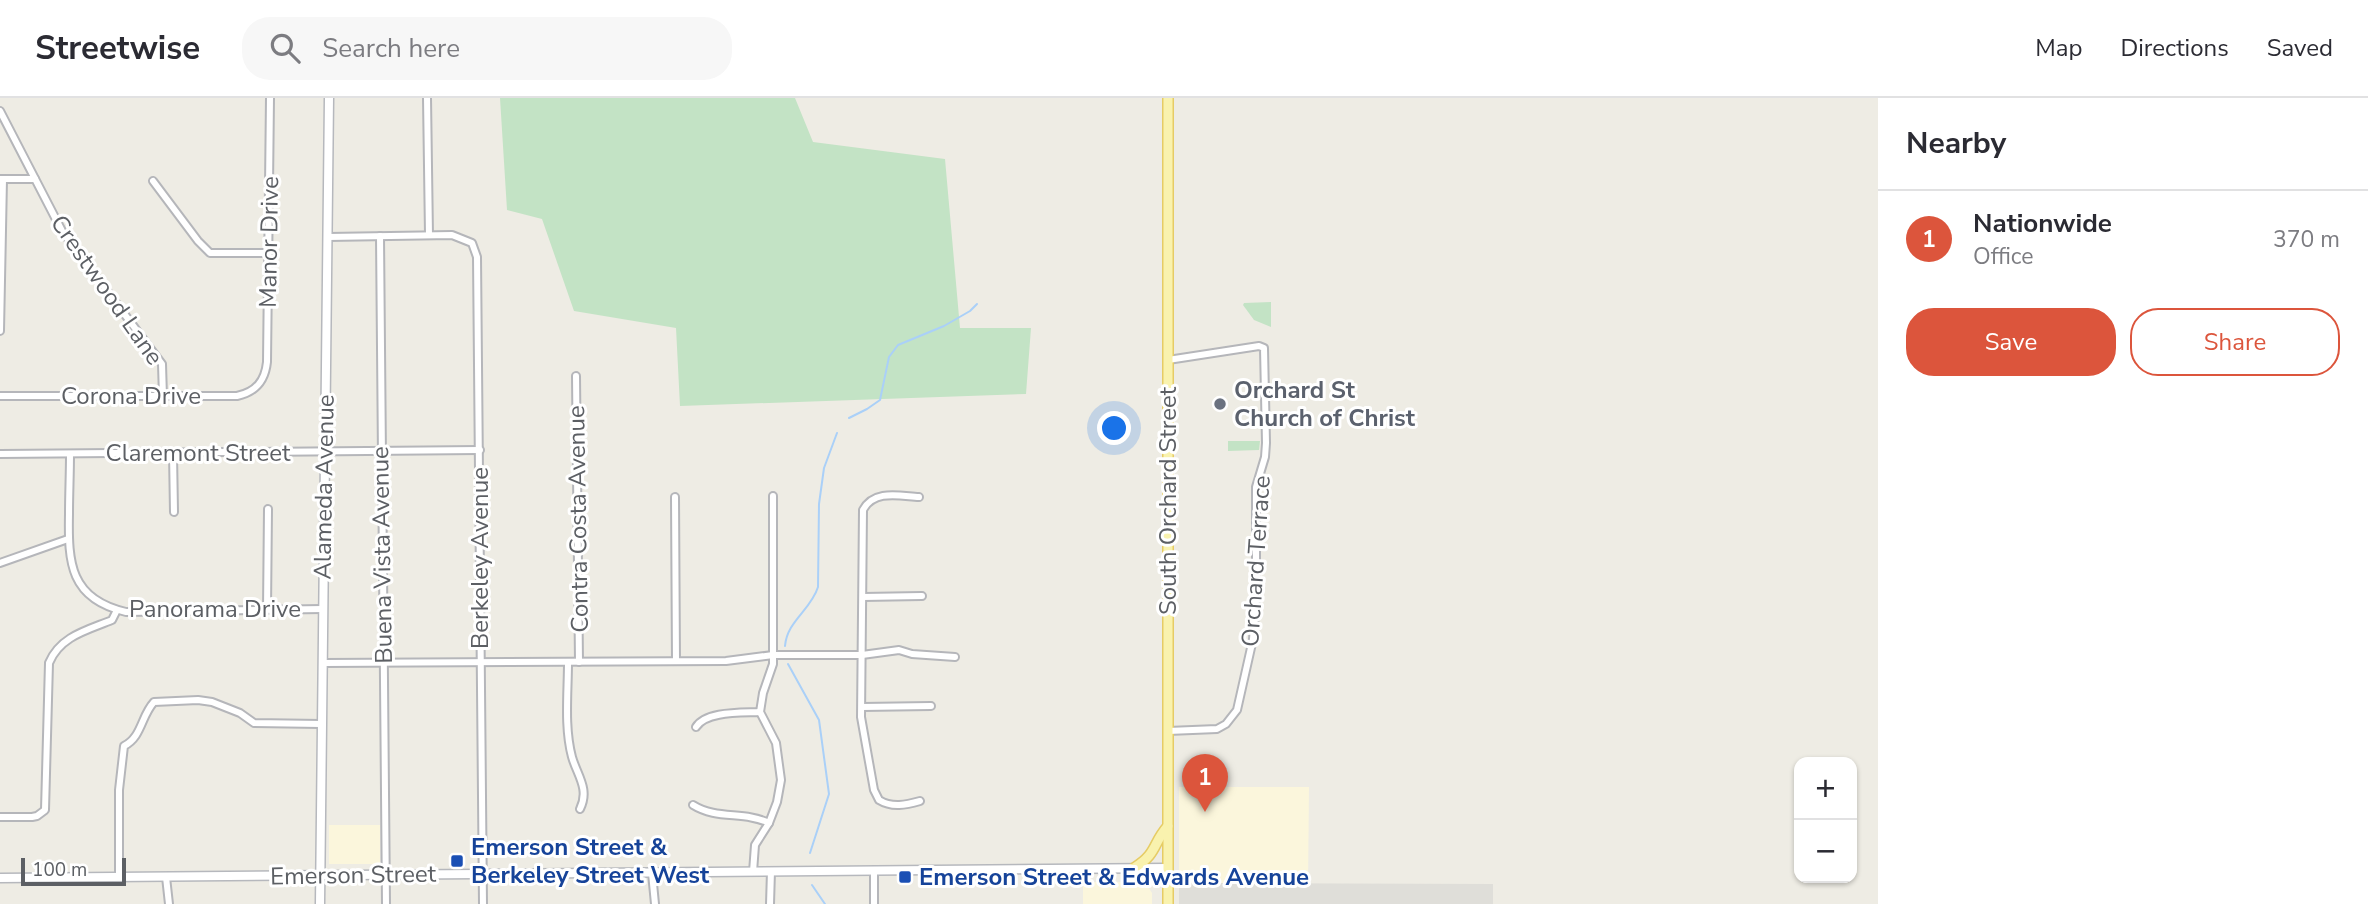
<!DOCTYPE html>
<html lang="en">
<head>
<meta charset="utf-8">
<style>
  body { margin:0; font-family:"Nunito Sans",sans-serif; background:#f7f7f7; color:#2b2b33 }
  .controls { position:absolute; right:21px; bottom:21px; display:grid; overflow:hidden; border-radius:14px; box-shadow:0 2px 5px #0004 }
  .controls button { width:63px; height:63px; display:grid; place-items:center; padding:0; border:0; border-bottom:2px solid #e1e1e2; background:#fff; color:#2b2b33; font:35px sans-serif }
  .scale { position:absolute; left:21px; bottom:18px; width:105px; box-sizing:border-box; padding-left:7px; border:4px solid #5c5f64; border-top:0; font-size:19px; line-height:24px; white-space:nowrap; color:#5c5f64; -webkit-text-stroke:5px #fff; paint-order:stroke }
  .you { position:absolute; left:1115px; top:331px; width:24px; height:24px; margin:-18px; border:5px solid #fff; border-radius:50%; background:#1a73e8; box-shadow:0 0 0 10px #1a73e833 }
  .badge { display:grid; place-items:center; width:46px; height:46px; border-radius:50%; background:#dc553c; color:#fff; font-size:23px; font-weight:700 }
  .pin { position:absolute; translate:-50% -58px; filter:drop-shadow(0 2px 4px #0008) }
  .pin::after { content:''; position:absolute; top:37px; width:24px; height:21px; background:inherit; clip-path:polygon(0 0,100% 0,50% 100%) }
  .list { margin:0; padding:0; list-style:none }
  h2 { display:flex; justify-content:space-between; align-items:center; height:91px; margin:0; padding:0 28px; font-size:30px }
  h2 small { font-size:23px; font-weight:400; color:#7c7c81 }
  .list li { display:grid; grid-template-columns:46px 1fr auto; gap:21px; align-items:center; box-sizing:border-box; height:98px; padding:0 28px; border-top:2px solid #e1e1e2 }
  .list b { display:block; font-size:26px; white-space:nowrap }
  .list p { margin:0; font-size:23px; white-space:nowrap; color:#7c7c81 }
  .list em { font-size:23px; font-style:normal; color:#7c7c81 }
  .actions { display:flex; gap:14px; padding:21px 28px }
  .actions a { flex:1; padding:16px 0; border:2px solid #dc553c; border-radius:28px; text-align:center; font-size:24px; color:#dc553c }
  .actions .main { background:#dc553c; color:#fff }
  .icon { flex:none; width:38px; height:38px; fill:none; stroke:currentColor; stroke-width:2; stroke-linecap:round; stroke-linejoin:round }
  .map { position:relative; flex:none; width:1878px; height:806px; overflow:hidden }
  header { display:flex; align-items:center; gap:42px; box-sizing:border-box; height:98px; padding:0 35px; background:#fff; border-bottom:2px solid #e1e1e2 }
  header strong { font-size:33px }
  nav { display:flex; gap:38px; margin-inline-start:auto; font-size:24px }
  .search { width:490px; height:63px; background:#f7f7f7; display:flex; align-items:center; gap:18px; box-sizing:border-box; padding:0 24px; border-radius:28px; color:#7c7c81; font-size:26px }
  main { display:flex }
  aside { flex:1; background:#fff }
  .map>svg:first-child { display:block }
</style>
</head>
<body>
<header>
<strong>Streetwise</strong>
<div class="search"><svg class="icon" aria-label="search" viewBox="0 0 24 24"><circle cx="10" cy="10" r="6"/><path d="M15 15l6 6"/></svg>Search here</div>
<nav><a>Map</a><a>Directions</a><a>Saved</a></nav>
</header>
<main>
<div class="map">
<svg width="1878" height="806" viewBox="0 0 1878 806">
  <rect width="100%" height="100%" fill="#eeece4"/>
  <g fill="#fbf6dc">
    <polygon points="1179,689 1309,689 1308,785 1179,785"/>
    <rect x="329" y="727" width="51" height="39"/>
    <polygon points="1083,784 1137,784 1147,787 1152,795 1152,806 1083,806"/>
  </g>
  <polygon fill="#dfded9" points="1179,785 1493,786 1493,806 1179,806"/>
  <g fill="#c3e3c5">
    <polygon points="500,0 795,0 813,44 945,61 960,230 1031,230 1026,296 680,308 676,230 574,213 542,121 507,112"/>
    <polygon points="1271,204 1271,229 1254,222 1243,207 1244,205"/>
    <polygon points="1228,343 1260,343 1259,352 1228,353"/>
  </g>
  <g fill="none" stroke-linecap="round" stroke-linejoin="round">
    <g stroke="#aad0f8" stroke-width="2">
      <polyline points="849,320 867,311 880,302 889,259 898,247 944,228 970,213 977,206"/>
      <path d="M785,548c2,-25 26,-36 33,-59l1,-83 5,-36 13,-35"/>
      <polyline points="788,566 819,622 829,696 810,755"/>
      <polyline points="812,787 825,806"/>
    </g>
    <defs>
      <g id="street">
        <polyline points="427,0 429,137"/>
        <polyline points="0,13 62,133 162,266 163,299"/>
        <polyline points="0,81 35,81"/>
        <polyline points="153,83 198,143 210,155 269,155"/>
        <polyline points="380,138 386,806"/>
        <polyline points="328,139 452,137 472,145 477,159 483,806"/>
        <polyline points="0,233 3,81"/>
        <polyline points="576,278 579,564"/>
        <path d="M0,298h237c19,-4 28,-15 30,-34l3,-264"/>
        <polyline points="173,355 174,414"/>
        <polyline points="0,356 480,352"/>
        <path d="M70,356c0,20 -1,40 -1,60 -1,49 1,85 57,98l197,-3"/>
        <polyline points="675,399 676,563"/>
        <path d="M919,399c-19,-1 -45,-8 -56,13l-2,207 13,73 5,10c13,8 27,5 41,1"/>
        <polyline points="0,465 68,441"/>
        <polyline points="863,499 922,498"/>
        <polyline points="267,511 268,411"/>
        <path d="M568,564c0,31 -4,65 4,95 5,18 18,32 8,52"/>
        <polyline points="323,565 726,563 773,557 862,557 899,552 912,556 955,559"/>
        <polyline points="862,609 931,608"/>
        <path d="M696,629c10,-16 45,-14 64,-15"/>
        <polyline points="1168,633 1217,631 1226,626 1237,612 1253,541 1256,501 1256,389 1265,359 1266,345 1264,250 1259,248 1168,262"/>
        <path d="M693,707c24,15 51,6 76,18"/>
        <path d="M0,719h32l5,-1 8,-6 4,-147c11,-27 39,-33 63,-43l5,-10"/>
        <polyline points="753,774 755,747 769,725 777,704 781,682 776,645 760,614 763,595 773,566 773,398"/>
        <polyline points="652,775 655,806"/>
        <path d="M119,779v-87l5,-44c18,-9 17,-30 30,-44l44,-2 14,2 28,11 14,10 67,1"/>
        <polyline points="166,779 169,806"/>
        <polyline points="770,806 771,773"/>
        <polyline points="874,806 874,773"/>
      </g>
      <g id="secondary">
        <polyline points="0,780 1168,770"/>
        <polyline points="320,806 329,0"/>
      </g>
      <g id="primary">
        <polyline points="1168,0 1168,806"/>
        <path d="M1134,770c24,-15 18,-24 34,-42"/>
      </g>
    </defs>
    <use href="#street" stroke="#b5b6ba" stroke-width="10"/>
    <use href="#secondary" stroke="#b6b8bd" stroke-width="11"/>
    <use href="#primary" stroke="#e6cc65" stroke-width="12"/>
    <use href="#street" stroke="#fff" stroke-width="6"/>
    <use href="#secondary" stroke="#fff" stroke-width="8"/>
    <use href="#primary" stroke="#f9f2ae" stroke-width="9"/>
  </g>
  <circle fill="#6b7280" stroke="#fff" stroke-width="2.5" cx="1220" cy="306" r="7"/>
  <g fill="#1a4fb4" stroke="#fff" stroke-width="2.5">
    <rect x="450" y="756" width="14" height="14" rx="3.5"/>
    <rect x="898" y="772" width="14" height="14" rx="3.5"/>
  </g>
  <g text-anchor="middle" stroke-width="6" stroke-linejoin="round" paint-order="stroke">
    <g font-size="24" fill="#5c5f64" stroke="#fff">
      <text transform="translate(269 144) rotate(-89)" y="8">Manor Drive</text>
      <text transform="translate(107 192) rotate(55)" y="8">Crestwood Lane</text>
      <text x="131" y="306">Corona Drive</text>
      <text x="198" y="363">Claremont Street</text>
      <text transform="translate(324 389) rotate(-89)" y="8">Alameda Avenue</text>
      <text transform="translate(1168 403) rotate(-90)" y="8">South Orchard Street</text>
      <text transform="translate(578 421) rotate(-91)" y="8">Contra Costa Avenue</text>
      <text transform="translate(382 457) rotate(-91)" y="8">Buena Vista Avenue</text>
      <text transform="translate(480 460) rotate(-90)" y="8">Berkeley Avenue</text>
      <text transform="translate(1256 463) rotate(-86)" y="8">Orchard Terrace</text>
      <text x="215" y="519">Panorama Drive</text>
      <text transform="translate(353 777) rotate(-1)" y="8">Emerson Street</text>
    </g>
    <g font-size="24" font-weight="bold" fill="#5b616d" stroke="#fff" text-anchor="start">
      <text x="1234" y="300">Orchard St<tspan x="1234" dy="28">Church of Christ</tspan></text>
    </g>
    <g font-size="24" font-weight="bold" fill="#164399" stroke="#fff" text-anchor="start">
      <text x="471" y="757">Emerson Street &amp;<tspan x="471" dy="28">Berkeley Street West</tspan></text>
      <text x="919" y="787">Emerson Street &amp; Edwards Avenue</text>
    </g>
  </g>
</svg>
<div class="controls">
<button>+</button>
<button>−</button>
</div>
<div class="scale">100 m</div>
<div class="you"></div>
<div class="pin badge" style="left:1205px;top:714px">1</div>
</div>
<aside>
<h2>Nearby<small></small></h2>
<ul class="list">
<li><span class="badge">1</span><div><b>Nationwide</b><p>Office</p></div><em>370 m</em></li>
</ul>
<div class="actions"><a class="main">Save</a><a>Share</a></div>
</aside>
</main>
</body>
</html>
